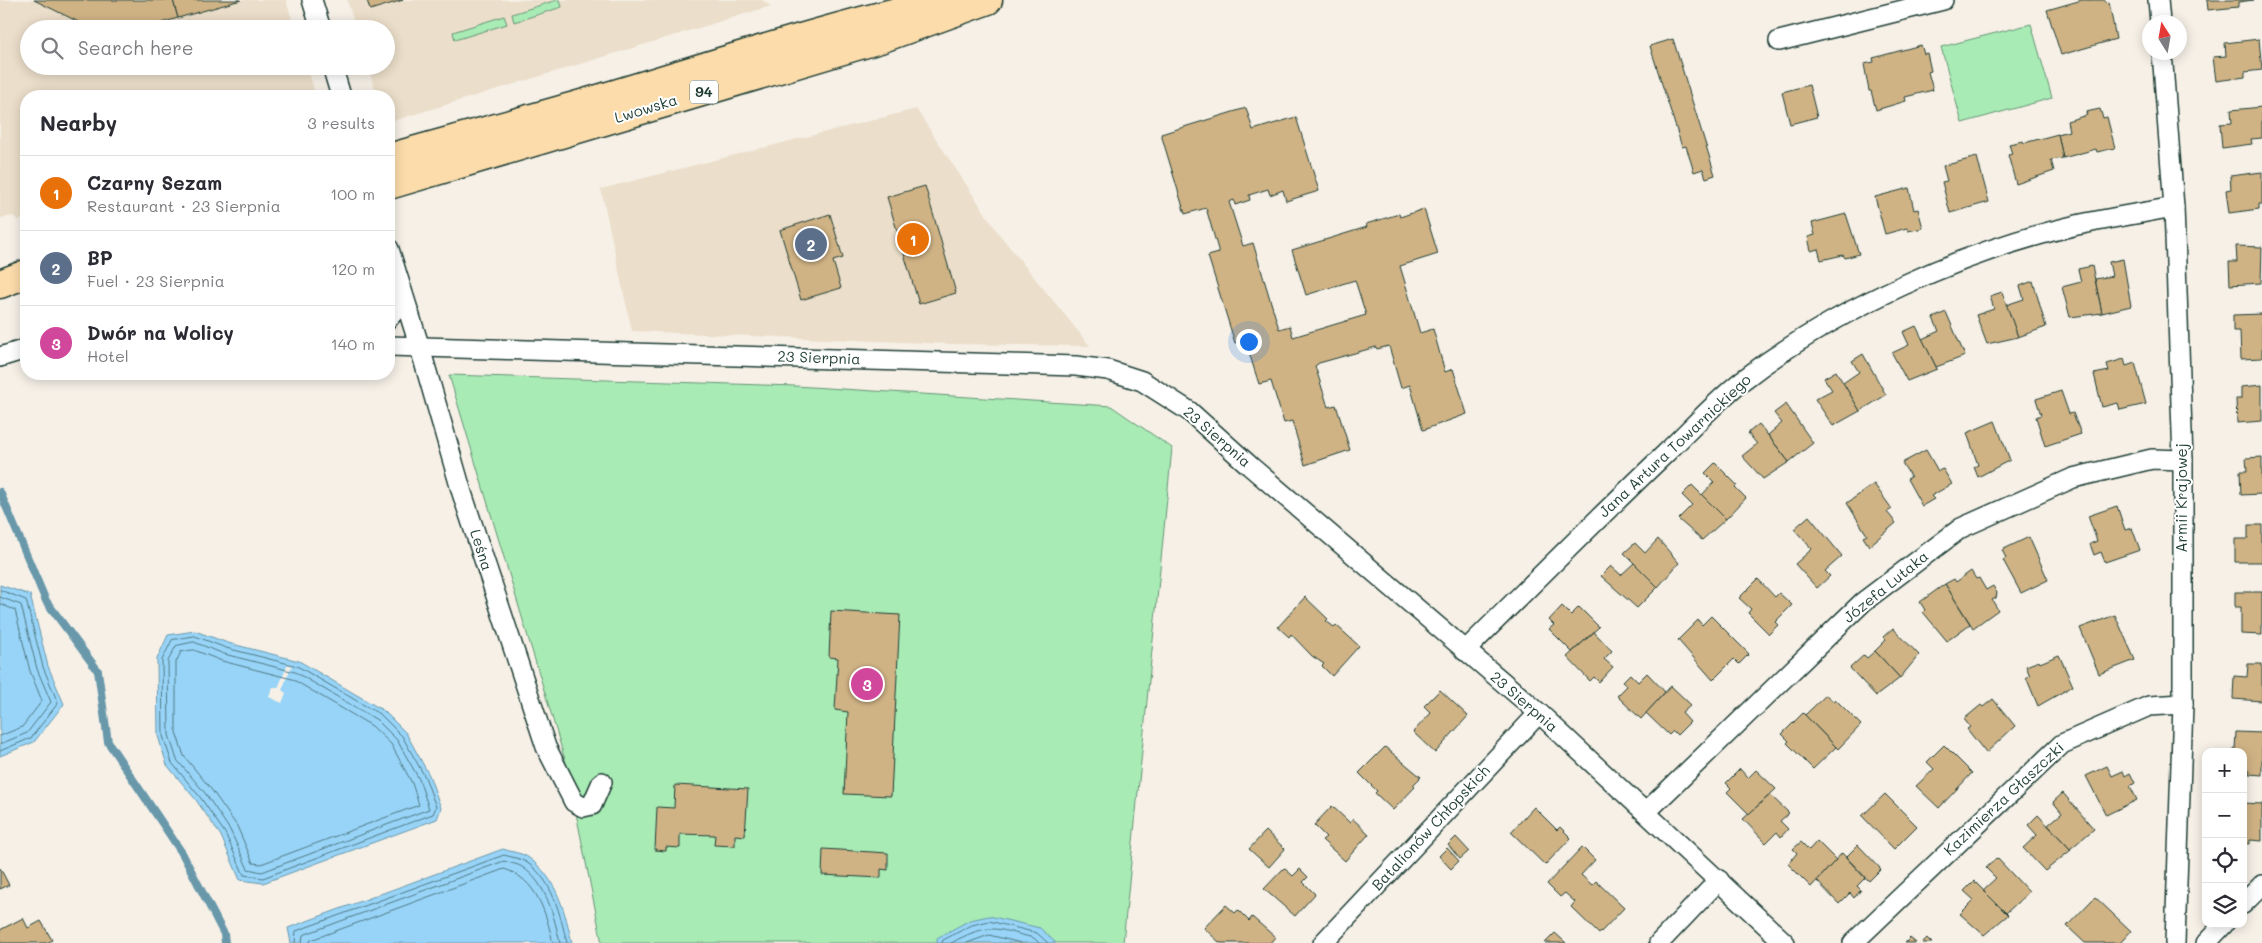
<!DOCTYPE html>
<html lang="en">
<head>
<meta charset="utf-8">
<style>
  body { margin:0; font-family:Mali,sans-serif; background:#f7f7f7; color:#2b2b33 }
  .controls { position:absolute; right:15px; bottom:15px; display:grid; overflow:hidden; border-radius:10px; box-shadow:0 2px 12px #0003 }
  .controls button { width:45px; height:45px; display:grid; place-items:center; padding:0; border:0; border-bottom:1px solid #e1e1e2; background:#fff; color:#2b2b33; font:25px sans-serif }
  .compass { position:absolute; left:2142px; top:15px; width:45px; height:45px; border-radius:50%; background:#fff; box-shadow:0 2px 12px #0003; rotate:349deg }
  .you { position:absolute; left:1248px; top:341px; width:18px; height:18px; margin:-12px; border:4px solid #fff; border-radius:50%; background:#1a73e8; box-shadow:0 0 0 8px #1a73e833 }
  .badge { display:grid; place-items:center; width:32px; height:32px; border-radius:50%; background:#d93025; color:#fff; font-size:16px; font-weight:700 }
  .pin { position:absolute; translate:-50% -50%; border:2px solid #fff; box-shadow:0 1px 5px #0006 }
  .list { margin:0; padding:0; list-style:none }
  h2 { display:flex; justify-content:space-between; align-items:center; height:65px; margin:0; padding:0 20px; font-size:21px }
  h2 small { font-size:16px; font-weight:400; color:#7c7c81 }
  .list li { display:grid; grid-template-columns:32px 1fr auto; gap:15px; align-items:center; box-sizing:border-box; height:75px; padding:0 20px; border-top:1px solid #e1e1e2 }
  .list b { display:block; font-size:19px; white-space:nowrap }
  .list p { margin:0; font-size:16px; white-space:nowrap; color:#7c7c81 }
  .list em { font-size:16px; font-style:normal; color:#7c7c81 }
  .icon { flex:none; width:28px; height:28px; fill:none; stroke:currentColor; stroke-width:2; stroke-linecap:round; stroke-linejoin:round }
  .map { position:relative; flex:none; width:2262px; height:943px; overflow:hidden }
  .search { position:absolute; background:#fff; box-shadow:0 2px 12px #0003; left:20px; top:20px; width:375px; height:55px; display:flex; align-items:center; gap:12px; box-sizing:border-box; padding:0 18px; border-radius:28px; color:#7c7c81; font-size:19px }
  .panel { position:absolute; background:#fff; box-shadow:0 2px 12px #0003; left:20px; top:90px; width:375px; height:290px; border-radius:20px }
  .map>svg:first-child { display:block }
</style>
</head>
<body>
<div class="map">
<svg width="2262" height="943" viewBox="0 0 2262 943">
  <rect width="100%" height="100%" fill="#f6f0e7"/>
  <filter id="ink" filterUnits="userSpaceOnUse"><feTurbulence type="fractalNoise" baseFrequency=".02" numOctaves="2"/><feDisplacementMap in="SourceGraphic" scale="10" xChannelSelector="R" yChannelSelector="G"/><feConvolveMatrix kernelMatrix="1 2 1 2 8 2 1 2 1" color-interpolation-filters="sRGB"/></filter>
  <g filter="url(#ink)">
    <g fill="#ebdeca">
      <polygon points="0,0 286,0 295,29 29,29 29,66 307,66 316,96 26,96 26,218 18,220 13,216 0,218"/>
      <polygon points="347,0 762,0 771,6 389,122 389,96 377,96 368,66 386,66 386,29 356,29"/>
      <polygon points="916,109 999,234 1090,346 950,344 632,331 601,189"/>
    </g>
    <g fill="#a9ebb5" stroke="#649474">
      <polygon points="557,0 560,0 562,7 514,22 512,14"/>
      <polygon points="504,16 507,24 455,40 453,32"/>
      <polygon points="2031,24 2052,98 1962,123 1941,47"/>
      <polygon points="449,375 795,386 1111,406 1172,448 1123,943 602,943 566,763"/>
    </g>
    <g fill="#98d4f8" stroke="#6898aa">
      <polygon points="0,585 30,595 48,666 64,704 34,742 0,756"/>
      <polygon points="195,631 228,643 299,661 384,711 406,733 429,775 441,808 437,819 263,883 240,880 221,836 196,800 167,765 158,736 157,659 168,635"/>
      <path d="M503,849c8,3 20,4 26,9 28,20 36,54 43,85h-281l-3,-15z"/>
      <polygon points="989,916 1040,928 1056,943 937,943 937,938 970,920"/>
    </g>
    <polygon fill="#f6f0e7" points="288,664 292,665 282,690 286,693 282,703 269,697 273,687 278,688"/>
    <g fill="none" stroke-linecap="round" stroke-linejoin="round">
      <g stroke="#4f7982" stroke-width="1">
        <polyline points="0,590 26,600 43,667 58,703 31,738 0,751"/>
        <polyline points="0,597 21,605 37,669 51,702 27,733 0,744"/>
        <polyline points="0,604 15,610 30,671 42,701 22,727 0,736"/>
        <polygon points="195,636 226,648 297,666 381,715 402,736 425,777 436,807 433,814 263,878 244,875 225,833 200,797 172,763 163,736 162,660 172,640"/>
        <polygon points="194,642 224,654 295,672 377,720 397,740 419,779 429,809 262,872 248,869 230,830 205,793 177,760 169,735 168,661 176,646"/>
        <polygon points="194,650 222,661 292,679 372,726 391,744 412,783 419,805 261,864 253,863 237,826 211,789 184,756 176,732 176,662 181,652"/>
        <path d="M295,943l1,-12 208,-76c6,2 16,3 22,7 27,17 34,53 41,81"/>
        <path d="M302,943l1,-8 201,-74c5,2 14,3 18,6 25,16 32,50 38,76"/>
        <path d="M309,943l2,-3 193,-71c33,10 42,44 49,74"/>
        <polyline points="942,943 943,940 972,925 989,921 1037,933 1048,943"/>
        <path d="M951,943c39,-21 42,-15 83,-5l5,5"/>
        <polyline points="967,943 989,935 1021,943"/>
      </g>
      <polyline stroke="#6898aa" stroke-width="8" points="0,492 46,601 98,671 108,742 182,853 224,934 225,943"/>
    </g>
    <g fill="#d0b385" stroke="#1f3d34">
      <polygon points="34,0 173,0 178,18 141,29 93,29"/>
      <polygon points="173,0 241,0 178,18"/>
      <polygon points="367,0 403,0 370,10"/>
      <polygon points="2082,0 2105,0 2106,3 2109,2 2116,39 2061,55 2047,10"/>
      <polygon points="2207,0 2254,0 2238,2 2238,7 2208,10"/>
      <polygon points="1673,39 1715,175 1706,178 1703,169 1694,172 1686,146 1682,147 1650,46"/>
      <polygon points="2259,39 2262,70 2245,72 2245,77 2216,81 2213,57 2226,56 2225,43"/>
      <polygon points="1921,45 1924,54 1927,53 1931,71 1928,72 1933,90 1905,97 1906,101 1876,110 1871,91 1869,91 1864,64 1874,62 1873,58"/>
      <polygon points="1809,85 1817,117 1790,124 1782,92"/>
      <polygon points="2262,107 2262,138 2251,139 2252,144 2222,148 2220,124 2232,123 2231,110"/>
      <polygon points="1246,108 1253,130 1296,117 1319,191 1286,201 1283,190 1270,195 1268,189 1249,195 1250,200 1235,205 1234,200 1229,202 1243,246 1253,243 1279,329 1290,326 1293,337 1366,315 1355,280 1306,295 1292,250 1367,227 1366,224 1399,214 1400,217 1424,209 1438,254 1400,266 1420,333 1433,329 1445,372 1453,369 1467,414 1423,430 1410,385 1401,388 1389,346 1377,349 1376,347 1319,363 1315,366 1328,407 1336,405 1350,450 1305,465 1292,421 1284,423 1271,381 1259,384 1245,340 1235,343 1208,256 1219,253 1206,208 1185,214 1161,134"/>
      <polygon points="2100,109 2103,118 2107,117 2115,148 2097,152 2096,149 2063,158 2058,134 2069,131 2067,121 2087,115 2086,112"/>
      <polygon points="2058,134 2063,158 2051,160 2054,171 2016,184 2008,155 2012,154 2009,144 2023,141 2024,143"/>
      <polygon points="1977,157 1989,202 1950,213 1942,182 1947,181 1943,166"/>
      <polygon points="2262,172 2262,204 2259,204 2259,209 2229,213 2226,190 2231,189 2230,176"/>
      <polygon points="925,186 956,293 919,304 887,197"/>
      <polygon points="1909,188 1914,210 1918,209 1923,228 1908,231 1907,228 1885,234 1875,197"/>
      <polygon points="830,214 843,258 833,261 841,288 801,300 780,230"/>
      <polygon points="1846,214 1859,254 1845,258 1843,255 1821,260 1818,249 1811,251 1808,237 1815,235 1812,223"/>
      <polygon points="2236,246 2262,247 2261,283 2230,285 2229,262 2237,262"/>
      <polygon points="2123,259 2131,306 2102,313 2095,279 2112,276 2109,262"/>
      <polygon points="2092,266 2102,313 2070,317 2062,287 2081,282 2078,269"/>
      <polygon points="2033,281 2046,327 2018,337 2006,305 2024,299 2020,286"/>
      <polygon points="2002,292 2018,337 1987,344 1976,315 1994,309 1990,296"/>
      <polygon points="1946,312 1965,356 1936,367 1922,339 1939,331 1933,318"/>
      <polygon points="2262,314 2262,358 2241,359 2240,331 2233,331 2233,315"/>
      <polygon points="1916,326 1937,369 1907,381 1892,353 1909,345 1903,332"/>
      <polygon points="1863,354 1886,395 1860,411 1843,383 1859,372 1852,361"/>
      <polygon points="2124,359 2126,366 2135,363 2146,404 2120,410 2118,403 2102,407 2094,374 2109,371 2107,364"/>
      <polygon points="1836,371 1860,411 1833,426 1815,399 1832,390 1824,378"/>
      <polygon points="2262,385 2262,421 2237,423 2236,399 2241,399 2241,387"/>
      <polygon points="2061,391 2069,414 2073,413 2081,434 2045,446 2036,417 2041,415 2036,399"/>
      <polygon points="1786,404 1813,443 1789,462 1768,435 1782,423 1774,413"/>
      <polygon points="1995,421 2010,460 1978,477 1974,467 1978,465 1967,433"/>
      <polygon points="1759,424 1789,462 1763,479 1742,456 1757,444 1748,433"/>
      <polygon points="1926,450 1938,471 1943,469 1952,484 1931,496 1934,499 1922,506 1907,479 1911,477 1902,463"/>
      <polygon points="2262,457 2262,494 2241,495 2240,471 2247,471 2246,458"/>
      <polygon points="1715,463 1737,485 1735,487 1746,498 1726,519 1702,495 1714,482 1705,473"/>
      <polygon points="1874,484 1892,509 1887,512 1896,523 1869,546 1863,537 1867,535 1847,503"/>
      <polygon points="1692,485 1726,519 1702,540 1678,519 1692,505 1682,495"/>
      <polygon points="2117,506 2125,530 2132,528 2140,550 2105,562 2101,552 2094,555 2090,544 2097,541 2088,516"/>
      <polygon points="1809,516 1842,556 1825,571 1830,576 1817,588 1795,564 1812,549 1794,529"/>
      <polygon points="2248,525 2262,525 2262,562 2235,562 2235,539 2248,539"/>
      <polygon points="2029,537 2048,580 2021,593 2003,560 2006,558 2002,550"/>
      <polygon points="1658,539 1679,563 1658,587 1624,553 1635,543 1645,553"/>
      <polygon points="1634,563 1658,587 1637,608 1601,576 1611,566 1621,575"/>
      <polygon points="1971,571 1976,579 1979,578 1986,590 1993,586 1997,593 1996,598 1992,600 1998,610 1973,628 1945,584 1954,579 1956,582"/>
      <polygon points="1758,579 1775,597 1779,593 1792,605 1775,622 1778,625 1769,634 1748,613 1751,609 1739,598"/>
      <polygon points="1945,584 1970,624 1947,641 1923,612 1925,610 1920,602"/>
      <polygon points="2235,592 2262,592 2262,635 2241,634 2241,607 2235,607"/>
      <polygon points="1305,597 1328,619 1326,621 1334,627 1336,625 1359,646 1332,676 1322,666 1324,664 1312,656 1291,634 1289,637 1278,627"/>
      <polygon points="1562,606 1571,615 1579,607 1599,627 1572,652 1549,629 1554,625 1549,620"/>
      <polygon points="831,611 900,615 891,796 844,794 848,712 835,710 838,658 829,657"/>
      <polygon points="2115,615 2135,660 2099,674 2080,628"/>
      <polygon points="1711,616 1749,654 1739,664 1734,659 1713,680 1678,640 1698,620 1702,625"/>
      <polygon points="1893,628 1919,655 1900,678 1875,651 1886,640 1883,637"/>
      <polygon points="1594,632 1612,651 1604,659 1613,667 1599,682 1594,677 1590,681 1567,657"/>
      <polygon points="1875,651 1900,678 1876,696 1850,668 1864,655 1867,658"/>
      <polygon points="2059,655 2073,686 2038,706 2026,677 2030,676 2026,666 2039,661 2040,663"/>
      <polygon points="2248,664 2262,664 2262,701 2233,699 2234,676 2247,677"/>
      <polygon points="1647,673 1665,692 1641,719 1617,696 1627,686 1622,682 1630,674 1638,682"/>
      <polygon points="1671,686 1691,705 1682,713 1690,722 1677,735 1673,731 1669,735 1646,713"/>
      <polygon points="1440,690 1468,716 1435,753 1413,732 1431,713 1424,706"/>
      <polygon points="1826,695 1833,701 1835,699 1861,725 1838,749 1805,715"/>
      <polygon points="1993,699 2015,726 1986,753 1967,729 1970,727 1964,719 1981,705 1983,707"/>
      <polygon points="1803,713 1836,747 1813,769 1787,743 1789,741 1782,734"/>
      <polygon points="2236,732 2262,733 2262,775 2249,774 2250,770 2243,769 2243,752 2230,752 2235,750"/>
      <polygon points="1944,745 1972,773 1939,808 1916,786 1934,769 1927,762"/>
      <polygon points="1385,747 1421,777 1413,785 1415,787 1393,810 1375,793 1377,791 1359,773"/>
      <polygon points="2107,766 2112,776 2123,771 2125,776 2130,773 2135,783 2130,786 2137,800 2106,815 2086,776"/>
      <polygon points="1740,769 1748,778 1756,770 1776,789 1749,814 1727,792 1731,788 1726,783"/>
      <polygon points="675,785 748,789 745,836 735,835 735,846 714,845 715,835 680,834 680,848 666,847 666,851 655,850 657,807 674,808"/>
      <polygon points="2063,793 2094,829 2070,849 2048,825 2062,813 2053,802"/>
      <polygon points="1885,794 1917,826 1894,849 1862,816"/>
      <polygon points="1770,795 1789,813 1780,821 1788,829 1781,837 1777,832 1766,843 1743,819"/>
      <polygon points="2243,803 2262,804 2262,841 2250,840 2250,844 2243,843"/>
      <polygon points="1332,806 1350,823 1353,819 1369,834 1345,861 1322,840 1326,837 1314,825"/>
      <polygon points="1534,807 1557,830 1560,827 1571,838 1545,865 1511,832"/>
      <polygon points="2038,815 2071,850 2045,871 2023,848 2037,835 2028,825"/>
      <polygon points="1266,831 1285,849 1269,867 1249,849"/>
      <polygon points="1456,837 1469,851 1460,859 1448,845"/>
      <polygon points="1817,841 1836,860 1811,887 1788,864 1797,853 1793,849 1801,842 1809,850"/>
      <polygon points="1858,845 1881,869 1869,881 1846,857"/>
      <polygon points="1582,847 1595,860 1581,875 1592,885 1596,881 1624,908 1599,934 1571,907 1575,902 1565,893 1560,897 1547,884"/>
      <polygon points="1447,848 1459,861 1451,869 1439,856"/>
      <polygon points="823,849 888,853 888,870 881,869 881,878 822,875"/>
      <polygon points="1842,853 1865,878 1857,886 1861,890 1854,898 1850,893 1839,904 1817,881"/>
      <polygon points="1997,858 2029,892 2006,913 1983,890 1996,878 1986,868"/>
      <polygon points="0,868 9,885 0,889"/>
      <polygon points="1284,868 1293,876 1300,869 1308,877 1303,882 1315,894 1295,916 1264,889"/>
      <polygon points="1974,881 2008,915 1984,935 1960,914 1974,900 1964,891"/>
      <polygon points="2095,897 2131,931 2120,943 2085,943 2067,926"/>
      <polygon points="1226,905 1235,913 1238,910 1249,921 1252,917 1275,937 1270,943 1220,943 1204,928"/>
      <polygon points="23,918 28,928 41,921 52,940 47,943 0,943 0,930"/>
      <polygon points="1555,933 1566,943 1545,943"/>
      <polygon points="1910,938 1916,943 1905,943"/>
      <polygon points="1927,938 1932,943 1922,943"/>
    </g>
    <g fill="none" stroke-linecap="round" stroke-linejoin="round">
      <defs>
        <g id="street">
          <polyline points="312,0 321,29"/>
          <polyline points="2158,0 2160,22"/>
          <polyline points="1779,41 1943,0"/>
          <polyline points="2162,52 2174,207 2183,460 2183,704 2175,943"/>
          <polyline points="332,66 341,96"/>
          <polyline points="389,249 420,348 462,493 546,747 574,802 583,807 592,805 602,782"/>
          <polyline points="389,318 396,309 402,292"/>
          <polyline points="389,346 1076,366 1108,370 1142,381 1189,411 1250,466 1539,713 1785,943"/>
          <polyline points="0,357 26,349"/>
          <path d="M1465,651c66,-66 132,-132 200,-197 25,-24 50,-52 78,-74 92,-71 221,-129 334,-155 32,-7 65,-12 97,-18"/>
          <polyline points="1646,812 1863,602 1961,528 2073,478 2152,459 2183,460"/>
          <polyline points="2243,904 2262,885"/>
          <polyline points="1323,943 1539,713"/>
          <polyline points="1659,943 1719,880"/>
          <polyline points="1853,943 2062,744 2149,706 2183,704"/>
          <polyline points="2206,943 2224,924"/>
        </g>
        <g id="primary">
          <path d="M389,158c62,-18 124,-34 186,-52 123,-36 243,-77 368,-105"/>
          <polyline points="389,185 880,39 988,0"/>
          <polyline points="0,284 26,274"/>
        </g>
      </defs>
      <use href="#street" stroke="#1f3d34" stroke-width="22"/>
      <use href="#primary" stroke="#1f3d34" stroke-width="31"/>
      <use href="#street" stroke="#fff" stroke-width="19"/>
      <use href="#primary" stroke="#fcdcab" stroke-width="28"/>
    </g>
  </g>
  <g text-anchor="middle" stroke-width="4" stroke-linejoin="round" paint-order="stroke">
    <rect fill="#fff" stroke="#627771" stroke-width="1" x="690" y="80.5" width="28" height="23" rx="4"/>
    <g font-size="14" font-weight="bold" fill="#1f3d34">
      <text x="704" y="97">94</text>
    </g>
    <g font-size="15" fill="#1f3d34" stroke="#fff">
      <text transform="translate(646 109) rotate(-17)" y="5">Lwowska</text>
      <text transform="translate(819 358) rotate(2)" y="5">23 Sierpnia</text>
      <text transform="translate(1217 437) rotate(41)" y="5">23 Sierpnia</text>
      <text transform="translate(1675 446) rotate(-43)" y="5">Jana Artura Towarnickiego</text>
      <text transform="translate(2182 498) rotate(-90)" y="5">Armii Krajowej</text>
      <text transform="translate(481 550) rotate(72)" y="5">Leśna</text>
      <text transform="translate(1886 587) rotate(-39)" y="5">Józefa Lutaka</text>
      <text transform="translate(1524 702) rotate(41)" y="5">23 Sierpnia</text>
      <text transform="translate(2004 799) rotate(-43)" y="5">Kazimierza Głaszczki</text>
      <text transform="translate(1431 828) rotate(-47)" y="5">Batalionów Chłopskich</text>
    </g>
  </g>
</svg>
<div class="controls">
<button>+</button>
<button>−</button>
<button><svg class="icon" aria-label="locate" viewBox="0 0 24 24"><circle cx="12" cy="12" r="6"/><path d="M12 2v4M12 18v4M2 12h4M18 12h4"/></svg></button>
<button><svg class="icon" aria-label="layers" viewBox="0 0 24 24"><path d="M12 4l9 5-9 5-9-5zM3 14l9 5 9-5"/></svg></button>
</div>
<svg class="compass" viewBox="-18 -18 36 36"><path d="M0-13l5 13h-10z" fill="#e53935"/><path d="M0 13l5-13h-10z" fill="#7c7c81"/></svg>
<div class="you"></div>
<div class="pin badge" style="left:913px;top:239px;background:#e8710a">1</div>
<div class="pin badge" style="left:811px;top:244px;background:#5c6f8a">2</div>
<div class="pin badge" style="left:867px;top:684px;background:#d1479c">3</div>
<div class="search"><svg class="icon" aria-label="search" viewBox="0 0 24 24"><circle cx="10" cy="10" r="6"/><path d="M15 15l6 6"/></svg>Search here</div>
<section class="panel">
<h2>Nearby<small>3 results</small></h2>
<ul class="list">
<li><span class="badge" style="background:#e8710a">1</span><div><b>Czarny Sezam</b><p>Restaurant · 23 Sierpnia</p></div><em>100 m</em></li>
<li><span class="badge" style="background:#5c6f8a">2</span><div><b>BP</b><p>Fuel · 23 Sierpnia</p></div><em>120 m</em></li>
<li><span class="badge" style="background:#d1479c">3</span><div><b>Dwór na Wolicy</b><p>Hotel</p></div><em>140 m</em></li>
</ul>
</section>
</div>
</body>
</html>
